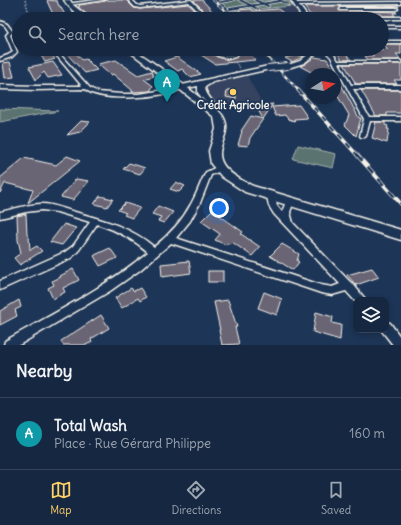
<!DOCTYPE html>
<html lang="en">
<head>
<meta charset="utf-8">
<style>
  body { margin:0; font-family:Delius,sans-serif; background:#23344c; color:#f1f3f6 }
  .controls { position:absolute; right:12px; bottom:12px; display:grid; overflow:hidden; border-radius:8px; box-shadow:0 2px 6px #0003 }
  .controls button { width:36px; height:36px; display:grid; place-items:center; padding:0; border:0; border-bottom:1px solid #35445a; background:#162841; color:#f1f3f6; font:20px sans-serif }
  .compass { position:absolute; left:305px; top:68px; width:36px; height:36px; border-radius:50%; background:#162841; box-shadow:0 2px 6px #0003; rotate:79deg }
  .you { position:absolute; left:219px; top:208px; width:14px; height:14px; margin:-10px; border:3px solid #fff; border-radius:50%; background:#1a73e8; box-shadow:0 0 0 6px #1a73e833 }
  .badge { display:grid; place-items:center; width:26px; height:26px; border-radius:50%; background:#ffd166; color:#fff; font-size:13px; font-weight:700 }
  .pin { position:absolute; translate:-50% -33px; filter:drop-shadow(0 1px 2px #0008) }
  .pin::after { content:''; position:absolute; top:21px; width:14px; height:12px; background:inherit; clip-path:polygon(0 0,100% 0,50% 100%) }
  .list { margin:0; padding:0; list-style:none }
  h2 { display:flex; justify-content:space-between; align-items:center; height:52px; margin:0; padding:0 16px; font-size:17px }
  h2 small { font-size:13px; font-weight:400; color:#9ea6b1 }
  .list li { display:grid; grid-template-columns:26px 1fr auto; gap:12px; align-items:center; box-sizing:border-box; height:72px; padding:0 16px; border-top:1px solid #35445a }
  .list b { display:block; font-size:15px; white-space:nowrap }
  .list p { margin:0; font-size:13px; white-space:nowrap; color:#9ea6b1 }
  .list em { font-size:13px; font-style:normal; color:#9ea6b1 }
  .icon { flex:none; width:22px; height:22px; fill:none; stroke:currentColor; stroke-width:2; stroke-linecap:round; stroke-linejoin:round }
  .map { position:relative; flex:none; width:401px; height:345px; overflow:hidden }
  .search { position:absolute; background:#162841; box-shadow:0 2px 6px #0003; left:12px; right:12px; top:12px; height:44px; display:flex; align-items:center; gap:10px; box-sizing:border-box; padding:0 14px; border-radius:22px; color:#9ea6b1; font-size:15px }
  .sheet { height:124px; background:#162841 }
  nav { display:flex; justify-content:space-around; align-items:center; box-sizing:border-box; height:56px; border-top:1px solid #35445a; background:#162841; font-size:11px; color:#9ea6b1 }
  nav a { display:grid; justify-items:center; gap:2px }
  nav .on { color:#ffd166 }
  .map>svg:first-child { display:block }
</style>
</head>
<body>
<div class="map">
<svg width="401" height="345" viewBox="0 0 401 345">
  <rect width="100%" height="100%" fill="#1d3557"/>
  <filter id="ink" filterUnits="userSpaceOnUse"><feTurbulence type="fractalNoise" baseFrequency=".025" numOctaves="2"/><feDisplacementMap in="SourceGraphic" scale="8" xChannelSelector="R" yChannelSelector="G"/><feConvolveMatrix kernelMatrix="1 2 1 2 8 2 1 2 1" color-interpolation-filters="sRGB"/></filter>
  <g filter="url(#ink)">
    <g fill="#344360">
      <polygon points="293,6 301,19 240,19 231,11"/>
      <polygon points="247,76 269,115 216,103 205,92 206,87 212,83"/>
    </g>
    <g fill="#5a736f" stroke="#a7b2ac">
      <polygon points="218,0 289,0 293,6 231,11"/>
      <polygon points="0,109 58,111 0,122"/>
      <polygon points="298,145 336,154 333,168 293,159"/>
    </g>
    <g fill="#6a6575" stroke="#f4f1e8">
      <polygon points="48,0 57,1 59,6 60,6 64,13 70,19 55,19 47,1"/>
      <polygon points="106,0 126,0 134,8 140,9 188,4 195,10 147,18 146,19 92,19 78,7 80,6 79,5 105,1"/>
      <polygon points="193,0 202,0 216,15 209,16"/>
      <polygon points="304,6 398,6 399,7 341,6 339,10 396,12 397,13 393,13 395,16 382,16 382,14 322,16 310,15"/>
      <polygon points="251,9 253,11 278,9 291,19 248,19 239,10"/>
      <polygon points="383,44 401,44 401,54 396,54 401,60 368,60 365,56 374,56 369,51 388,49"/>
      <polygon points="37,49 46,49 55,59 45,62"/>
      <polygon points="62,49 72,49 82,60 86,59 97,70 85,73"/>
      <polygon points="192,49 207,49 217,57 229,60 238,57 235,49 247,49 255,60 215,64"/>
      <polygon points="336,51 344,51 351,60 342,60"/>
      <polygon points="296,55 304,56 292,62 285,58"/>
      <polygon points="177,57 201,74 190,77 182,69 178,71 164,61"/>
      <polygon points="314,57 327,59 335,72 311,72 300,66 305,64"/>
      <polygon points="116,60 138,75 152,71 154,76 144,79 153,86 150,91 132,92 132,90 113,74 110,75 98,64"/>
      <polygon points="10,62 14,77 5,78 3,63"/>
      <polygon points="53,62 62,75 48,78 44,72 36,80 29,67"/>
      <polygon points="344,64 401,64 401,80 394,80 397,84 356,84"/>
      <polygon points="335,73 359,118 361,118 356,136 345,125 349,115 337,95 339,95 335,88"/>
      <polygon points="227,90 236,90 236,99 226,97"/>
      <polygon points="361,90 401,90 401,113 387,113 387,116 376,116"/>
      <polygon points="273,104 263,119 256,106"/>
      <polygon points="299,105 308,118 294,119 295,121 288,119 285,115 276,116 272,107"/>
      <polygon points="251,116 263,119 250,138 248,146 238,145 242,131 241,131"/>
      <polygon points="81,121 90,122 80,132 67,135"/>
      <polygon points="376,122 385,122 385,125 388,126 387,129 389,129 387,143 372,138"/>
      <polygon points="67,156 80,161 28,203 33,190 5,183 0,193 0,178 24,158 56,165"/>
      <polygon points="129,163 139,166 145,168 140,174 123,169"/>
      <polygon points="76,179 89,181 73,200 61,197"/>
      <polygon points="176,182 185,186 179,192 170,189"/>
      <polygon points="100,196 113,199 107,207 94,204"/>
      <polygon points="125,203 140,208 132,218 124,215 126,213 118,210"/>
      <polygon points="158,206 173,212 164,223 158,221 161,217 152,214"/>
      <polygon points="212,210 243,232 241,234 260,247 252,256 232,242 230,244 228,243 226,245 215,240 220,234 201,221"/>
      <polygon points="26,214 27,235 29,237 30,250 37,246 42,251 20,265 14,258 21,253 18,240 17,216"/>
      <polygon points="64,224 76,228 62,245 50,242"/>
      <polygon points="282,244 299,254 297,261 299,262 293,270 270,256"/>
      <polygon points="110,248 117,258 100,266 94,256 95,255"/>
      <polygon points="189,261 191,273 162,277 161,264"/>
      <polygon points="372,268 379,277 356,285 347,275"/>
      <polygon points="73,269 79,280 63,288 65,292 53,299 48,288 54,285 52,281 61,277 60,276"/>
      <rect x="208" y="271" width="15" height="11"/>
      <polygon points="131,288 134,291 140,288 146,297 140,301 138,298 122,308 115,298"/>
      <polygon points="264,292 282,299 277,315 258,308"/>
      <polygon points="19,300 21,307 15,310 17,316 0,325 0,311"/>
      <polygon points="228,300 237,327 235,327 239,344 222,345 219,330 220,330 214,302"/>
      <polygon points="316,312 333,317 332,323 341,325 340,340 313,332"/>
      <polygon points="101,315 109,328 91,339 92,342 86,345 63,345 61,341"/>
    </g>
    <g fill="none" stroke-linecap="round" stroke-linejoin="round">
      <defs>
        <g id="lane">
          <polyline points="240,0 256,8"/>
          <polyline points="255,0 268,6"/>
          <polyline points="279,0 288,4"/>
          <polyline points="221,2 232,0"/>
          <polyline points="230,9 280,1"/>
          <polyline points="29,15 31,19"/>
        </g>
        <g id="street">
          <polygon points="95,0 105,0 69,5 67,4"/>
          <polygon points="128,0 132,0 137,5 140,6 191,0 210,19 206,19 200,13 157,19 147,19 198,11 189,2 140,8 135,7"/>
          <polygon points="401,2 401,4 296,5 294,4 296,3"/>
          <polygon points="341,8 396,8 398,9 396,10 340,10"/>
          <polygon points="305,17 401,17 401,19 304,19"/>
          <polygon points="0,21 7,24 13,32 10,35 17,52 12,57 0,61 0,58 8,55 13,52 6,35 9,32 5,26 0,23"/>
          <rect x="382" y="26" width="19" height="2"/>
          <rect x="382" y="41" width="19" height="2"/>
          <path d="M51,49h4l35,39 8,4 23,2h18l25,-4 18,-5 3,2c-17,11 -85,16 -100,2l-49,1 -36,-1v-4l36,1h46z"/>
          <path d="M208,49c9,0 15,7 24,6l-3,-6h4l4,7c-10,5 -21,0 -29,-7z"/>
          <path d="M323,49c8,0 11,5 15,12h63v2h-62l12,22h50v4h-48l16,28h32v4h-31l-4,15 -1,1h-4l-1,-1 4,-17 -28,-52 -5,-10z"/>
          <path d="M219,166h2l3,2 -1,2 -12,5 -11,28 -10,18 -14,17 145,47 11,2 8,-3 -66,-70 -5,-8 -2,-10 1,-2h6l3,12 5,6 5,-13h6l1,2 -4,11 3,11 57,59 2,1 14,17h-10v2l-10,-11 -14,4 -11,-2 -150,-50 -31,27 -30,21 -91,54h-15l1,-4c49,-28 100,-53 143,-89 -15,-13 -32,-22 -51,-28l-18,26 -8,8 -71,32v-9l65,-29 8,-6 17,-24 -33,-10 -15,-2 -16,2 -26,6v-6c14,-3 28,-8 42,-8 11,0 22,5 33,8 28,8 56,15 79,35 15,-12 28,-26 37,-43 6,-10 9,-21 15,-32z"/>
          <polygon points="386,322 390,323 401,338 401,345 393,345 382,331 386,330"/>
        </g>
        <g id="secondary">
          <polygon points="291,0 295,0 309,19 303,19"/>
          <polygon points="315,49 322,49 304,63 288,68 285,66 300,61"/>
          <path d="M268,66l2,1v2l-57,13 -8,5c0,9 11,15 14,26l-4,2h-3l-4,-10 -10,-12v-7l-16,3 -4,-2 4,-2z"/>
        </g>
        <g id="primary">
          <path d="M64,0h6l3,5 18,14c-11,0 -21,-10 -27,-19z"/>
          <path d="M126,49h7c24,16 48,33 70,51 6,5 15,9 19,15 18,25 -32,41 31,71l148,44v10l-156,-48 -23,-15 -11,-13 -2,-13 7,-22 -2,-12 -41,-33z"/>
        </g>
      </defs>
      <use href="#lane" stroke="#f4f1e8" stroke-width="3.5"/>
      <use href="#street" stroke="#f4f1e8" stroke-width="3"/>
      <use href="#secondary" stroke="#f4f1e8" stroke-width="3"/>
      <use href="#primary" stroke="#f4f1e8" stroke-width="3"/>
      <g stroke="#f4f1e8" stroke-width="1" stroke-dasharray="1.5 1.5" stroke-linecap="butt">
        <polyline points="25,0 28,10"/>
        <polyline points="235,62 240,68"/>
      </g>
      <use href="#lane" stroke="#1d3557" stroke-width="2"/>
      <use href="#street" fill="#1d3557" fill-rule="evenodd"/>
      <use href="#secondary" fill="#1d3557" fill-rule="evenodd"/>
      <use href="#primary" fill="#1d3557" fill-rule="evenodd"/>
      <defs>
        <g id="rail-far2">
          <polyline points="213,0 235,19"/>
          <polyline points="260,49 299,91"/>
        </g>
        <polyline id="rail-far1" points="298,90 358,156"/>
        <polyline id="rail" points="357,155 401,204"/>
      </defs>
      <use href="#rail-far2" stroke="#f4f1e8" stroke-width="2.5"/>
      <use href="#rail-far1" stroke="#f4f1e8" stroke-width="3.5"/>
      <use href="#rail" stroke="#f4f1e8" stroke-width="4"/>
      <use href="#rail-far2" stroke="#1d3557" stroke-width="1.5" stroke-dasharray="4" stroke-linecap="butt"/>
      <use href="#rail-far1" stroke="#1d3557" stroke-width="2" stroke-dasharray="6" stroke-linecap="butt"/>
      <use href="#rail" stroke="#1d3557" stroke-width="2.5" stroke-dasharray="8" stroke-linecap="butt"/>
      <defs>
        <polyline id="secondary-bridge" points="268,68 288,66"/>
      </defs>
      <use href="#secondary-bridge" stroke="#f4f1e8" stroke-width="8" stroke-linecap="butt"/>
      <use href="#secondary-bridge" stroke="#1d3557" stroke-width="6"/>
    </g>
  </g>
  <circle fill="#ffd166" stroke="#1d3557" stroke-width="1.5" cx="233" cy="92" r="4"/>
  <g text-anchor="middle" stroke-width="3.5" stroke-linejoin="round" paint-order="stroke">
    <g font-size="11" font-weight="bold" fill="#f4f1e8" stroke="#1d3557">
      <text x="233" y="109">Crédit Agricole</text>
    </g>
  </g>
</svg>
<div class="controls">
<button><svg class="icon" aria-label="layers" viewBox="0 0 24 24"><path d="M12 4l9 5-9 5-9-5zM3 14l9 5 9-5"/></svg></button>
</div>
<svg class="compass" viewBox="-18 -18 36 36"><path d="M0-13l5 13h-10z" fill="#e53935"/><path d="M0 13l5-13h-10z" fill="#9ea6b1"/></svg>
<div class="you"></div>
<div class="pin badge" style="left:167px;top:102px;background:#0f9aa8">A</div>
<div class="search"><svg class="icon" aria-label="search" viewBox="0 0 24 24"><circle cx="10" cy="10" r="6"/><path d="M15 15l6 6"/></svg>Search here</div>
</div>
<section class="sheet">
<h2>Nearby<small></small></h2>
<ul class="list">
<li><span class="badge" style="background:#0f9aa8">A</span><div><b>Total Wash</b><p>Place · Rue Gérard Philippe</p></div><em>160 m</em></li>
</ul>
</section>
<nav>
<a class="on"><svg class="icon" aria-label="map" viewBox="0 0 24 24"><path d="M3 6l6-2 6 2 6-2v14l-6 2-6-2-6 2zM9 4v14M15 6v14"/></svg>Map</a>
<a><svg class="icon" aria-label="directions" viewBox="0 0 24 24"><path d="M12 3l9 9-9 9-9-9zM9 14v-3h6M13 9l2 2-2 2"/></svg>Directions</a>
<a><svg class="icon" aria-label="saved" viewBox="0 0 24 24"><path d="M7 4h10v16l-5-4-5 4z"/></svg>Saved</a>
</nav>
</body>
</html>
